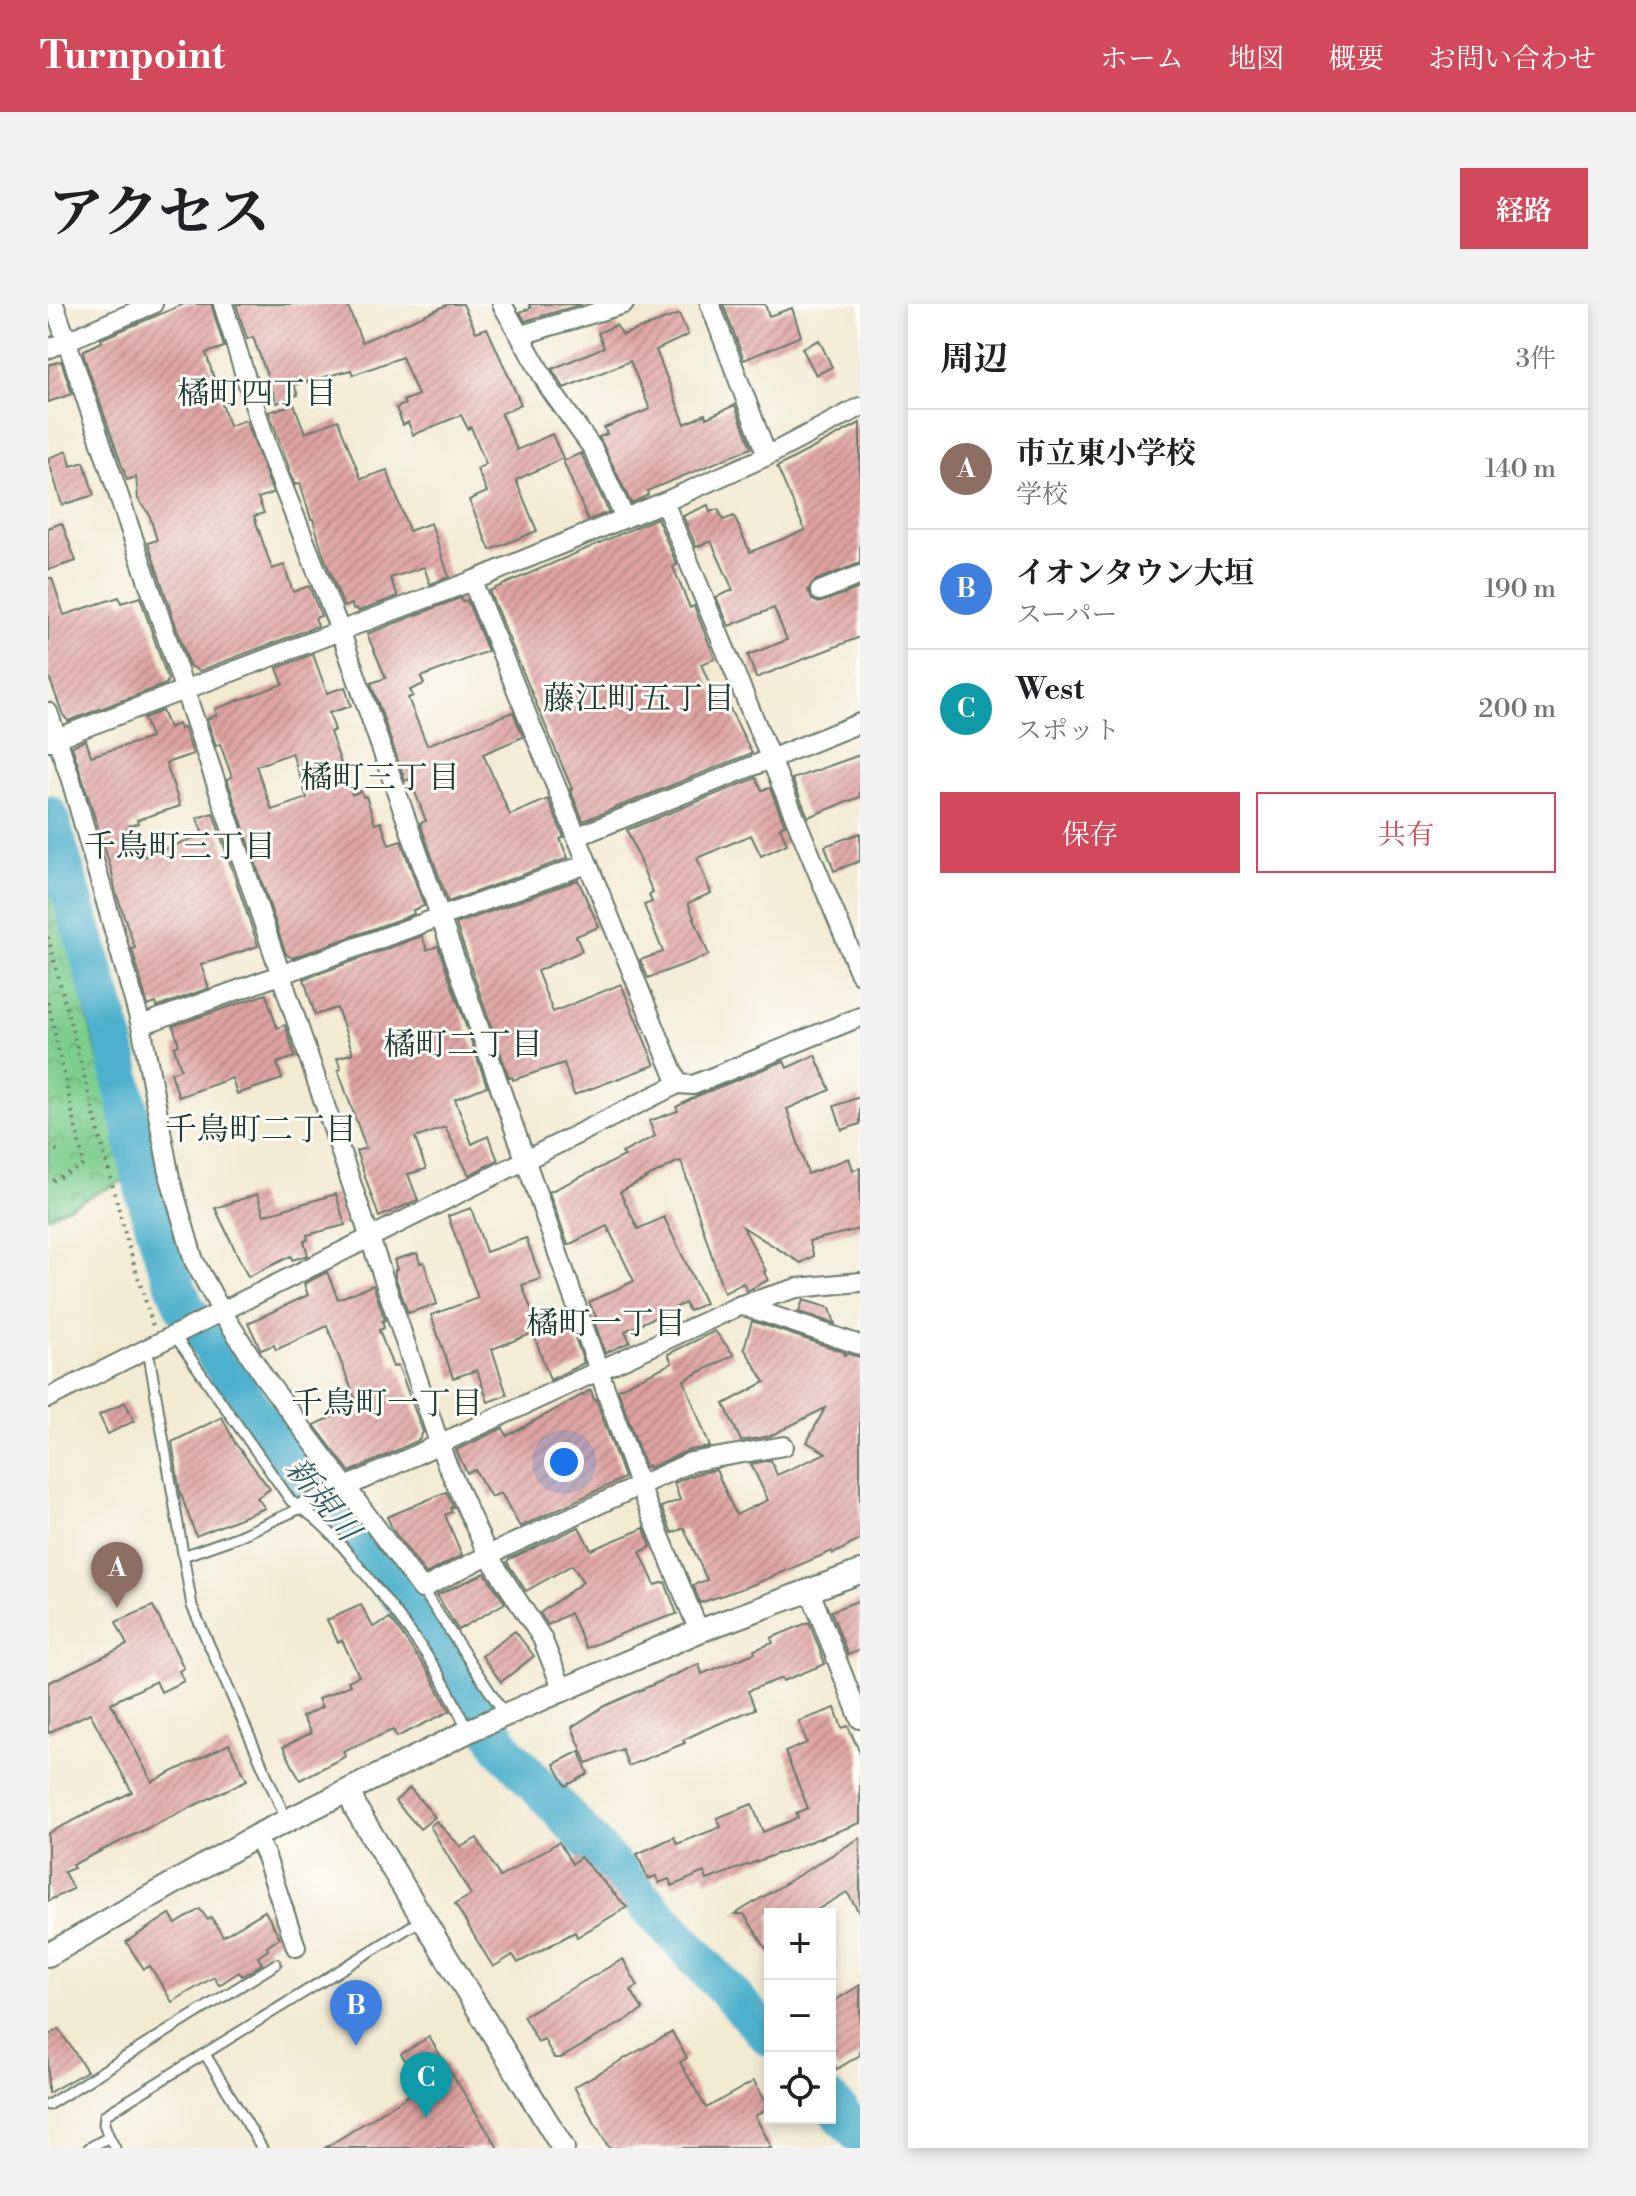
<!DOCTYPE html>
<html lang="ja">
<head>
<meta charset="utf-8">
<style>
  body { margin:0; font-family:"Libre Bodoni","Noto Serif JP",serif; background:#f2f2f2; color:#202124 }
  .controls { position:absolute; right:24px; bottom:24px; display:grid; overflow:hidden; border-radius:0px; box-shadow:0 4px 12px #0003 }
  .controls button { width:72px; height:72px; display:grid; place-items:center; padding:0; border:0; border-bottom:2px solid #e0e0e0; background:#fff; color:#202124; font:40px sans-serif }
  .you { position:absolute; left:516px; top:1158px; width:28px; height:28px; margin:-20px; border:6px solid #fff; border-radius:50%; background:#1a73e8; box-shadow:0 0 0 12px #1a73e833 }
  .badge { display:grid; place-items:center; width:52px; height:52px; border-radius:50%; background:#d1495b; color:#fff; font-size:26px; font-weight:700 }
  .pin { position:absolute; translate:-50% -66px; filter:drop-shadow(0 2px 4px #0008) }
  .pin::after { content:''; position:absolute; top:42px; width:28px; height:24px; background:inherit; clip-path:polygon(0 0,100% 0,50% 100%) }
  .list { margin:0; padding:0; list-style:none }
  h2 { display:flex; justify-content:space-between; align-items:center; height:104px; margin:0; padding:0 32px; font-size:34px }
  h2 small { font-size:26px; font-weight:400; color:#757577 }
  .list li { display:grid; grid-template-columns:52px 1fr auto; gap:24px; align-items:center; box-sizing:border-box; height:120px; padding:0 32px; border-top:2px solid #e0e0e0 }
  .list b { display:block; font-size:30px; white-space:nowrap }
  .list p { margin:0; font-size:26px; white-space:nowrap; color:#757577 }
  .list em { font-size:26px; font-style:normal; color:#757577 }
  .actions { display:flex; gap:16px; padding:24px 32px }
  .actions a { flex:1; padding:18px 0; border:2px solid #d1495b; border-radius:0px; text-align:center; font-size:28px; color:#d1495b }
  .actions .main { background:#d1495b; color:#fff }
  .icon { flex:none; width:44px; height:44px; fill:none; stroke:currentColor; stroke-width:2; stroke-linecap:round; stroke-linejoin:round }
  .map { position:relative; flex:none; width:812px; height:1844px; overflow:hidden; border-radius:0px }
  header { display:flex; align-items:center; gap:48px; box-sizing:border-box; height:112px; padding:0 40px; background:#d1495b; color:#fff }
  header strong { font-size:38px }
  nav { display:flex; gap:44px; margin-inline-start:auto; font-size:28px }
  .intro { display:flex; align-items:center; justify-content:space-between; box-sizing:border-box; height:192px; padding:0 48px }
  h1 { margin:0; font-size:56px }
  .button { padding:20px 36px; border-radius:0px; background:#d1495b; color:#fff; font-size:28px; font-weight:700 }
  main { display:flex; gap:48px; padding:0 48px }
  aside { flex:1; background:#fff; border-radius:0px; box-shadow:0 4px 12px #0003 }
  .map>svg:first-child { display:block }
</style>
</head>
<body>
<header>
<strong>Turnpoint</strong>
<nav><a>ホーム</a><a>地図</a><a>概要</a><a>お問い合わせ</a></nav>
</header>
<div class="intro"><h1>アクセス</h1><a class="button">経路</a></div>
<main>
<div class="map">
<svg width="812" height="1844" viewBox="0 0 812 1844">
  <defs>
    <pattern id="park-crowns" width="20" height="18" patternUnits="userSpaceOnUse" patternTransform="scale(2)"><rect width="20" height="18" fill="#7dcd8e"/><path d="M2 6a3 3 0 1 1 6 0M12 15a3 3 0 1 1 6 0" fill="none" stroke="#66a875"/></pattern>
    <pattern id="building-hatch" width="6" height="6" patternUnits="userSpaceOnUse" patternTransform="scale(2)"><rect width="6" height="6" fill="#dfa3a1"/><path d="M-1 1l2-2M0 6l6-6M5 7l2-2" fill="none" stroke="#b48684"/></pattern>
  </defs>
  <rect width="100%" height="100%" fill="#fdfcf7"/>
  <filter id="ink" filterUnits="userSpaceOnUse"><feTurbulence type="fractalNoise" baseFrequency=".0125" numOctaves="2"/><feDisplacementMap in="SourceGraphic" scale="16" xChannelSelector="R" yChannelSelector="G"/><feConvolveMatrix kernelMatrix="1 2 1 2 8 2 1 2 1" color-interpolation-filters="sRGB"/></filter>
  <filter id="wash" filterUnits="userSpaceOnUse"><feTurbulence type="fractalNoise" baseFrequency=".006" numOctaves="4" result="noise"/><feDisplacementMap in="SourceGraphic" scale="32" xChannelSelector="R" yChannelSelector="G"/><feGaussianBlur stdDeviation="1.8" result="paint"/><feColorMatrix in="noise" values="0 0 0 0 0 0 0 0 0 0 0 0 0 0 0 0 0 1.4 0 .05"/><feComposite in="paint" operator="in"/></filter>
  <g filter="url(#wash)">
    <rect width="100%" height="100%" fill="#f3ead2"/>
    <polygon fill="url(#park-crowns)" stroke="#4e8561" stroke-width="2" points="0,563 81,874 0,913"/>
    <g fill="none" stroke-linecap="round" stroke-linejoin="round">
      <g stroke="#4db0cc" stroke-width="40">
        <polyline points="0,511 65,731 98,892 118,958 136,1002 206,1109 381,1327 424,1389 454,1443 722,1733"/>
        <polyline points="782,1798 812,1831"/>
      </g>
    </g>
    <g id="blocks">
      <g fill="url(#building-hatch)" fill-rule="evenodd">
        <polygon points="136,0 163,0 176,43 158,49 181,122 198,116 225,189 210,194 216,209 206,212 224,265 236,261 245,288 261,282 273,312 267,314 270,322 151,367 141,361 100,239 109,236 101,210 90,195 88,173 79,176 35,50 36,46 54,38 53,35"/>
        <polygon points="188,0 299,0 314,38 401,0 415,0 428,28 439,24 473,100 453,110 469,146 504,130 515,154 468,176 489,227 442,246 421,196 439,188 429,165 438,160 423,123 420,125 413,111 365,131 360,118 355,121 348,104 357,100 355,97 370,91 354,53 305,71 303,66 246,81 250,91 229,99 205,33 199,35"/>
        <polygon points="481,0 534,0 477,17 472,8 483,4"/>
        <polygon points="675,0 717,0 721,12 744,4 753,32 696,56"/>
        <polygon points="631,10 640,31 608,46 637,120 657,110 658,114 687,101 703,144 599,187 600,191 583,199 551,133 559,130 556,124 602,105 582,57 516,84 504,65 556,43 550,29 568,21 575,31"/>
        <polygon points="771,36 784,63 768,71 754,44"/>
        <polygon points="13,57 24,90 0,98 0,61"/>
        <polygon points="246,100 257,129 290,116 313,175 339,166 361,227 383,219 401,273 382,280 376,263 342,274 350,292 310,307 309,304 305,305 304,300 296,303 274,247 265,215 263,215 252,179 247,181 221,108"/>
        <polygon points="812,119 812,259 768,276 760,286 764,296 771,299 812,284 812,333 708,374 700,351 739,336 726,304 681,322 668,293 685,286 663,237 648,243 635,212 660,201 662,208 670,205 675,216 686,212 702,248 757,226 729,163"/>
        <polygon points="19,147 23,162 36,158 46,191 14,201 0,154"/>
        <polygon points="533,149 561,208 540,216 515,157"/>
        <polygon points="609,214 629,261 625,263 642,304 646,302 667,355 653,360 670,400 678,397 704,449 535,517 522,485 524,485 441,287"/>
        <polygon points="14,219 28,257 0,266 0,224"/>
        <polygon points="0,274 4,274 16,311 71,293 73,299 92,293 120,376 118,380 20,417 15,411 0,370"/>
        <polygon points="412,294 414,298 419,296 440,347 373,373 376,380 362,386 365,392 360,394 379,441 465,408 475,433 435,450 462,511 500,495 516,533 512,535 520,554 400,598 372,519 378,517 362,475 357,477 323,379 338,374 319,330"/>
        <path d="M265,350l14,39 18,-6 6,19 -22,7 6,17 -5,2 22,63 9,-4 2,6 3,-1 9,28 6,-2 8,23 12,-4 23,65 -11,4 1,4 -122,44 -6,-4 -59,-175 5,-2 -12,-33 -4,2 -9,-27 10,-4 -2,-6 68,-25 -6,-16zM244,449l15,45 -35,12 -16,-44z"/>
        <polygon points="114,407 121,424 130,420 132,425 136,423 145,450 118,459 132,502 89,516 90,519 81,522 92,554 155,531 149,514 165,509 210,642 153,661 161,684 109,703 108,699 100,702 84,645 87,644 67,586 64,568 24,442 38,436 43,452 103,434 96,414"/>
        <polygon points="812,451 812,493 760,513 744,475"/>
        <polygon points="708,474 714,486 722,484 737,521 732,523 739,540 713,552 703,531 649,554 663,589 640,599 661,651 600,674 592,656 615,648 596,601 604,598 601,591 605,589 579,526"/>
        <polygon points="812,529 812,557 786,567 777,542"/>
        <polygon points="530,576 551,623 528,632 534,647 489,667 505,708 573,680 607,761 526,791 516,759 465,776 464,773 461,774 408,620"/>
        <polygon points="374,632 379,646 390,642 439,782 407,795 424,840 440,832 450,856 421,871 397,823 367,834 378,865 360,870 370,896 331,913 308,847 318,844 290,766 293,765 289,754 305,749 289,704 267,711 256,675"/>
        <polygon points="218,690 229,724 237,721 247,753 229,759 234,775 189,790 184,774 131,793 123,769 133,765 126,743 131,741 125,722"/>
        <polygon points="767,751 782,786 739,805 760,870 801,854 805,866 812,864 812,925 761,937 766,952 753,959 695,923 718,967 716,968 720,976 699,987 695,979 676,989 633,857 629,858 572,888 590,925 616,913 657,999 641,1007 637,999 577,1027 582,1038 557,1049 545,1014 548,1013 541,998 586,977 559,922 520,941 501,888 577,852 574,849 607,832 601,817 630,807 628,803 649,792 736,757 739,764"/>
        <polygon points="812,793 812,820 794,826 786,802"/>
        <polygon points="209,890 216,911 288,890 297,921 259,931 260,936 256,937 260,951 244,956 243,952 200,973 167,904"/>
        <polygon points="423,904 438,948 478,934 493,975 474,981 491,1027 444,1045 459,1091 440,1098 429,1066 405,1074 383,1011 430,994 400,912"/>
        <polygon points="369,949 372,959 376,958 389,1000 360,1009 347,972 347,966 349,965 346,956"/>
        <polygon points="279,968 290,995 325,981 337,1016 334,1017 336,1024 331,1026 345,1063 350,1061 375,1128 371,1136 302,1168 266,1121 310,1102 279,1022 228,1046 226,1041 213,1046 200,1019 260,991 256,980"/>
        <polygon points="755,996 782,1004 787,1020 751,1008"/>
        <polygon points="704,1017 796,1048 797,1052 797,1049 812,1053 812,1236 785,1250 784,1247 707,1280 652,1299 645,1281 659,1276 636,1224 624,1229 613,1203 632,1196 626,1179 647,1170 668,1166 688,1211 720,1196 703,1160 723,1156 729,1171 778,1149 759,1138 777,1104 722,1132 693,1137 676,1100 717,1078 696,1044"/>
        <polygon points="523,1022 536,1059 502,1076 487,1034"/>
        <polygon points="667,1027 686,1051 636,1076 662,1143 641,1146 601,1164 600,1161 597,1163 570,1085 624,1059 620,1050"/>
        <polygon points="543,1086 546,1096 548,1095 576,1174 472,1223 453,1189 443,1193 427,1166 419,1169 408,1146 455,1124 459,1132"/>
        <polygon points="77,1098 86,1117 60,1130 51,1111"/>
        <polygon points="174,1113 187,1139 222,1185 209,1194 217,1204 148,1232 132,1188 124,1138"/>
        <polygon points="398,1188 405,1203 402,1204 404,1208 397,1211 414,1251 378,1270 345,1226 339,1213"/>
        <polygon points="531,1223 543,1246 596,1224 603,1243 592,1248 607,1281 617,1278 629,1310 590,1323 538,1344 522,1309 500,1321 492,1309 535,1278 524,1261 478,1287 459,1258 461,1255"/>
        <polygon points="437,1269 457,1299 410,1326 389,1291"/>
        <polygon points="812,1296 812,1346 800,1351 783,1307"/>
        <polygon points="313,1301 325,1323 342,1315 347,1321 381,1369 402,1407 349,1433 345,1426 295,1447 298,1452 252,1476 235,1443 263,1429 254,1413 274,1403 270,1395 302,1381 300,1377 311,1372 294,1336 290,1338 279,1316"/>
        <polygon points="105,1302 136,1364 131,1367 136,1377 113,1388 108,1377 63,1399 104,1478 181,1440 199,1476 24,1561 26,1564 16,1568 25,1585 0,1597 0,1529 84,1488 42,1409 0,1429 0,1379 79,1341 68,1318"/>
        <polygon points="761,1318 777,1360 735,1377 734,1374 700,1387 707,1405 658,1425 635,1436 637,1439 580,1462 574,1445 539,1459 524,1423 555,1403 651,1360 654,1370 707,1349 706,1346 725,1339 723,1334"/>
        <polygon points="467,1327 486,1352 453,1378 434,1352"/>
        <polygon points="787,1404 794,1424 800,1422 812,1449 812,1519 659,1576 656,1568 624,1582 621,1575 611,1579 608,1572 600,1575 589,1550 626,1533 629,1540 673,1523 669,1514 704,1500 715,1528 750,1514 748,1509 760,1504 737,1448 759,1439 751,1417"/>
        <polygon points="532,1447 540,1470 518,1482 506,1460"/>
        <polygon points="362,1484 387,1513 372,1525 347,1497"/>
        <polygon points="388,1517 413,1543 429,1534 452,1573 511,1538 524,1560 532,1553 579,1603 529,1633 527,1628 470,1659 465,1651 445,1663 407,1600 423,1591 382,1522"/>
        <polygon points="812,1534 812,1610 799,1588 762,1610 722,1610 722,1651 696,1610 687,1610"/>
        <polygon points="152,1605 160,1616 163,1613 175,1632 217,1607 232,1634 219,1643 220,1646 210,1653 214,1660 194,1672 191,1668 171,1681 166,1673 124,1698 102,1662 96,1665 78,1638 122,1610 128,1620"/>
        <polygon points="575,1655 590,1682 583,1686 595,1706 513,1754 506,1754 496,1735 490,1738 475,1712"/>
        <polygon points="812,1681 812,1751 789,1765 782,1753 782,1700"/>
        <polygon points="11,1725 39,1767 0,1789 0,1732"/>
        <polygon points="624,1728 639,1754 632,1758 658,1804 706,1777 721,1804 707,1812 724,1844 561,1844 526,1783"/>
        <polygon points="381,1733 450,1844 277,1844 374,1783 353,1750"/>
      </g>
    </g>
  </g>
  <g filter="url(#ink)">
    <use href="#blocks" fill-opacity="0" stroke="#697a6b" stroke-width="2"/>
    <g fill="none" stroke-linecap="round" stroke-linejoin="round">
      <defs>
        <g id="service">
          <polyline points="127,1032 243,1197 253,1204 189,1233 135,1252"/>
          <polyline points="98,1046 102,1057 144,1302 238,1515"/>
          <path d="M253,1204c27,18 45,43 65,67 38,48 79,98 101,156"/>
          <polyline points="374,1285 456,1409"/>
          <polyline points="157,1750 214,1844"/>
          <polyline points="0,1801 228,1660"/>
          <polyline points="61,1833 67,1844"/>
          <polyline points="41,1844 61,1833 56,1820 57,1811 375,1615"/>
        </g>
        <g id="minor">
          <polyline points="6,0 397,1156 440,1251 494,1334 514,1384"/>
          <polyline points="175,0 219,142 292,326 591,1181 651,1327"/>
          <polyline points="454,0 502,85 545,145 577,214"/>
          <polyline points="662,0 719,152"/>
          <polyline points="473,31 576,0"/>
          <polyline points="0,45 105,0"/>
          <polyline points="616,198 812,670"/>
          <polyline points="424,277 630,780"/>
          <polyline points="772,287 812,271"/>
          <polyline points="0,408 23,476 93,721 122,874 146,957 174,1008 216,1073 374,1285 440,1251 643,1158 736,1142"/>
          <polyline points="1,437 424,277 616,198 719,152 812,103"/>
          <polyline points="528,533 812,419"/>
          <polyline points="93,721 539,560"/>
          <polyline points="693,1001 812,1041"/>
          <polyline points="0,1094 630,780 645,781 812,713"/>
          <polyline points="257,1202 693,1001 749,984 812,978"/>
          <polyline points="762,1287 812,1415"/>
          <polyline points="208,1532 218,1553 248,1643"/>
        </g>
        <g id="tertiary">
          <polyline points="301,1487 308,1505 515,1844"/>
          <polyline points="0,1651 208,1532 427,1424 651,1327 812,1268"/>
        </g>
      </defs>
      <use href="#service" stroke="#697a6b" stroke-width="13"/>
      <use href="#minor" stroke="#697a6b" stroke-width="22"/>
      <use href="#tertiary" stroke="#697a6b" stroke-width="26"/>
      <g stroke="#697a6b" stroke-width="4" stroke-dasharray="2 6" stroke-linecap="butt">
        <polyline points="0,633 79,937 105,1022"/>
        <polyline points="0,698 36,861 0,879"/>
        <polyline points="0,818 0,821"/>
        <polyline points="0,843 14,848"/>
      </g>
      <use href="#service" stroke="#fff" stroke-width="9"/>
      <use href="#minor" stroke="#fff" stroke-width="18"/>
      <use href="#tertiary" stroke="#fff" stroke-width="22"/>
    </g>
  </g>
  <g text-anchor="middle" stroke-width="6" stroke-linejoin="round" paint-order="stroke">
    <g font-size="32" fill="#1f3d34" stroke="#fdfcf7">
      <text x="209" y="100">橘町四丁目</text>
      <text x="591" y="405">藤江町五丁目</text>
      <text x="332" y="484">橘町三丁目</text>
      <text x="132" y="553">千鳥町三丁目</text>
      <text x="415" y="751">橘町二丁目</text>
      <text x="213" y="836">千鳥町二丁目</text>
      <text x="558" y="1030">橘町一丁目</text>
      <text x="339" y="1110">千鳥町一丁目</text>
    </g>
    <g font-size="32" font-style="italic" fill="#2d6062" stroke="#fdfcf7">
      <text transform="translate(275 1195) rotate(51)" y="11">新規川</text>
    </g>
  </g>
</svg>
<div class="controls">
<button>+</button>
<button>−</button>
<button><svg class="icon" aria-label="locate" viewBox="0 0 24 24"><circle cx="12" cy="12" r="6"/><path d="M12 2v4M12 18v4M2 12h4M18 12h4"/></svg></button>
</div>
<div class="you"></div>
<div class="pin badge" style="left:69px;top:1304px;background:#8d6e63">A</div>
<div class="pin badge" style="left:308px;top:1742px;background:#3f7fe0">B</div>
<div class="pin badge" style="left:378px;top:1814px;background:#0f9aa8">C</div>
</div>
<aside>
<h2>周辺<small>3件</small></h2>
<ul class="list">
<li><span class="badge" style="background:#8d6e63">A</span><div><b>市立東小学校</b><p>学校</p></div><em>140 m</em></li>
<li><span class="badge" style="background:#3f7fe0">B</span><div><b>イオンタウン大垣</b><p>スーパー</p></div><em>190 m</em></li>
<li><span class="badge" style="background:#0f9aa8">C</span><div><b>West</b><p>スポット</p></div><em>200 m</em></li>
</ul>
<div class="actions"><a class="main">保存</a><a>共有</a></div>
</aside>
</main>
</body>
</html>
